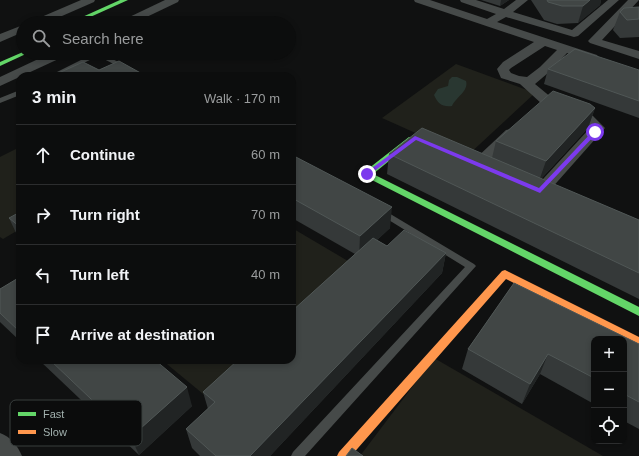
<!DOCTYPE html>
<html lang="en">
<head>
<meta charset="utf-8">
<style>
  body { margin:0; font-family:Arial,sans-serif; background:#1a1b1b; color:#f1f3f6 }
  .controls { position:absolute; right:12px; bottom:12px; display:grid; overflow:hidden; border-radius:8px; box-shadow:0 2px 6px #0003 }
  .controls button { width:36px; height:36px; display:grid; place-items:center; padding:0; border:0; border-bottom:1px solid #2c2d2e; background:#0c0d0d; color:#f1f3f6; font:20px sans-serif }
  .stop { position:absolute; width:12px; height:12px; margin:-9px; border:3px solid #7c3aed; border-radius:50%; background:#fff }
  .stop.end { background:#7c3aed; border-color:#fff; box-shadow:0 1px 4px #0008 }
  .list { margin:0; padding:0; list-style:none }
  h2 { display:flex; justify-content:space-between; align-items:center; height:52px; margin:0; padding:0 16px; font-size:17px }
  h2 small { font-size:13px; font-weight:400; color:#9a9c9d }
  .list li { display:grid; grid-template-columns:26px 1fr auto; gap:12px; align-items:center; box-sizing:border-box; height:60px; padding:0 16px; border-top:1px solid #2c2d2e }
  .list b { display:block; font-size:15px; white-space:nowrap }
  .list em { font-size:13px; font-style:normal; color:#9a9c9d }
  .icon { flex:none; width:22px; height:22px; fill:none; stroke:currentColor; stroke-width:2; stroke-linecap:round; stroke-linejoin:round }
  .map { position:relative; flex:none; width:639px; height:456px; overflow:hidden }
  .search { position:absolute; background:#0c0d0d; box-shadow:0 2px 6px #0003; left:16px; top:16px; width:280px; height:44px; display:flex; align-items:center; gap:10px; box-sizing:border-box; padding:0 14px; border-radius:22px; color:#9a9c9d; font-size:15px }
  .panel { position:absolute; background:#0c0d0d; box-shadow:0 2px 6px #0003; left:16px; top:72px; width:280px; height:292px; border-radius:12px }
  .map>svg:first-child { display:block }
</style>
</head>
<body>
<div class="map">
<svg width="639" height="456" viewBox="0 0 639 456">
  <rect width="100%" height="100%" fill="#101111"/>
  <g fill="#20211b">
    <polygon points="456,64 535,93 467,156 382,118"/>
    <polygon points="20,147 20,229 3,239 0,237 0,157"/>
    <polygon points="292,228 353,264 292,320"/>
    <polygon points="434,358 603,456 360,456"/>
    <polygon points="162,360 249,360 208,398"/>
  </g>
  <path fill="#293731" d="M452,77h5l9,4c3,10 -10,16 -14,25 -10,1 -14,-2 -18,-11l4,-6 10,-3 1,-6z"/>
  <g fill="none" stroke-linecap="round" stroke-linejoin="round">
    <g fill="#464a49" fill-rule="evenodd">
      <polygon points="95,53 101,53 145,76 137,76 98,56 57,76 49,76"/>
      <polygon points="20,90 20,95 0,103 0,98"/>
      <polygon points="382,209 474,264 476,266 305,456 291,456 293,452 465,267 379,214 378,212"/>
    </g>
    <g fill="#464a49" fill-rule="evenodd">
      <polygon points="81,0 95,0 94,2 46,23 30,23 32,21"/>
      <polygon points="165,0 179,0 178,2 134,23 119,23 121,21"/>
      <path d="M414,0h16l57,19 9,-5 -35,-12 -1,-2h16l28,9 12,-9h12l-15,12 59,18 36,-30h11l-41,36 -4,1 -68,-20 -9,5 100,33 2,3 -2,3 -4,1 -26,-9 -19,20 -13,11 17,14 41,18 12,12 -55,62 6,5 -2,4c-8,2 -17,-1 -22,-8l58,-63 -7,-6 -41,-18 -22,-20 -19,-6 -4,-9 6,-7 31,-20 -119,-40zM545,46l12,4 -17,17 -13,10 -8,-1 -8,-3 -2,-3 2,-2z"/>
      <polygon points="628,0 639,0 602,40 639,51 639,59 590,43 588,41"/>
      <polygon points="23,25 23,32 0,42 0,34"/>
      <polygon points="51,53 67,53 65,56 0,86 0,77"/>
      <polygon points="511,129 516,130 518,133 516,136 483,167 478,169 473,167 470,164 473,161 506,130"/>
      <path d="M0,433c11,4 17,12 22,23h-22z"/>
    </g>
    <g fill="#63d668" fill-rule="evenodd">
      <polygon points="120,0 128,0 77,23 69,23"/>
      <polygon points="23,52 23,53 28,53 0,66 0,62"/>
      <polygon points="409,137 415,137 416,139 373,174 639,307 639,316 364,176 363,174 364,172"/>
    </g>
    <polygon fill="#ff974d" fill-rule="evenodd" points="505,270 639,337 639,346 506,279 351,456 337,456 339,452 502,271"/>
  </g>
  <g fill="#353939">
    <polygon points="481,0 509,0 500,6"/>
    <polygon points="531,0 601,0 600,5 578,23 557,24 544,20"/>
    <polygon points="639,7 639,37 620,38 613,30 620,12"/>
    <polygon points="548,69 639,70 639,118 544,84"/>
    <polygon points="595,108 588,128 541,179 639,220 639,299 387,174 389,154 492,158 496,141"/>
    <polygon points="292,155 390,228 377,240 387,246 446,253 442,273 270,456 200,456 192,448 186,429 208,409 203,392 355,254 292,218"/>
    <polygon points="20,212 20,240 19,239 9,218"/>
    <polygon points="20,277 20,341 0,322 0,289"/>
    <polygon points="514,283 639,344 639,429 624,421 624,339 594,339 594,404 540,374 522,404 462,369 468,349"/>
    <polygon points="39,360 155,360 192,406 139,455"/>
  </g>
  <g fill="#212424">
    <polygon points="501,0 509,0 500,6"/>
    <polygon points="590,0 601,0 600,5 578,23 583,6"/>
    <polygon points="595,108 588,128 539,181 546,161"/>
    <polygon points="392,207 390,228 359,257 360,236"/>
    <polygon points="446,253 442,273 270,456 250,456"/>
    <polygon points="548,354 540,374 522,404 530,384"/>
    <polygon points="187,387 192,406 139,455 131,437"/>
  </g>
  <g fill="#414645" stroke="#505756">
    <polygon points="547,0 590,0 583,6 562,6 548,2"/>
    <polygon points="639,7 639,19 627,20 620,12 624,8"/>
    <polygon points="575,49 639,70 639,101 548,69"/>
    <polygon points="119,61 146,76 52,76 83,62 99,70"/>
    <polygon points="553,91 590,104 595,108 546,161 496,141"/>
    <polygon points="422,128 639,220 639,273 389,154"/>
    <polygon points="292,155 392,207 360,236 292,198"/>
    <polygon points="20,212 20,227 9,218"/>
    <polygon points="404,230 446,253 250,456 216,456 186,429 215,402 203,392 238,360 292,360 292,311 373,238 387,246"/>
    <polygon points="20,277 20,332 0,313 0,289"/>
    <polygon points="514,283 639,344 639,402 624,394 624,339 594,339 594,378 548,354 530,384 468,349"/>
    <polygon points="50,360 155,360 187,387 131,437"/>
    <polygon points="352,448 363,456 346,456"/>
  </g>
  <polygon fill="#7c3aed" points="593,131 598,132 540,193 416,140 369,175 364,174 415,136 539,188"/>
  <rect x="10" y="400" width="132" height="46" rx="6" fill="#0b0c0c" stroke="#383e3d" stroke-width="1"/>
  <rect x="18" y="412" width="18" height="4" fill="#63d668"/>
  <rect x="18" y="430" width="18" height="4" fill="#ff974d"/>
  <g font-size="11" fill="#a2b1ae">
    <text x="43" y="418">Fast</text>
    <text x="43" y="436">Slow</text>
  </g>
</svg>
<div class="controls">
<button>+</button>
<button>−</button>
<button><svg class="icon" aria-label="locate" viewBox="0 0 24 24"><circle cx="12" cy="12" r="6"/><path d="M12 2v4M12 18v4M2 12h4M18 12h4"/></svg></button>
</div>
<div class="stop" style="left:595px;top:132px"></div>
<div class="stop end" style="left:367px;top:174px"></div>
<div class="search"><svg class="icon" aria-label="search" viewBox="0 0 24 24"><circle cx="10" cy="10" r="6"/><path d="M15 15l6 6"/></svg>Search here</div>
<section class="panel">
<h2>3 min<small>Walk · 170 m</small></h2>
<ul class="list">
<li><svg class="icon" aria-label="ahead" viewBox="0 0 24 24"><path d="M12 20V5M6 11l6-6 6 6"/></svg><div><b>Continue</b></div><em>60 m</em></li>
<li><svg class="icon" aria-label="right" viewBox="0 0 24 24"><path d="M7 20v-9h11M14 6l5 5-5 5"/></svg><div><b>Turn right</b></div><em>70 m</em></li>
<li><svg class="icon" aria-label="left" viewBox="0 0 24 24"><path d="M17 20v-9H6M10 6l-5 5 5 5"/></svg><div><b>Turn left</b></div><em>40 m</em></li>
<li><svg class="icon" aria-label="arrive" viewBox="0 0 24 24"><path d="M6 21V4h12l-3 4 3 4H6"/></svg><div><b>Arrive at destination</b></div></li>
</ul>
</section>
</div>
</body>
</html>
